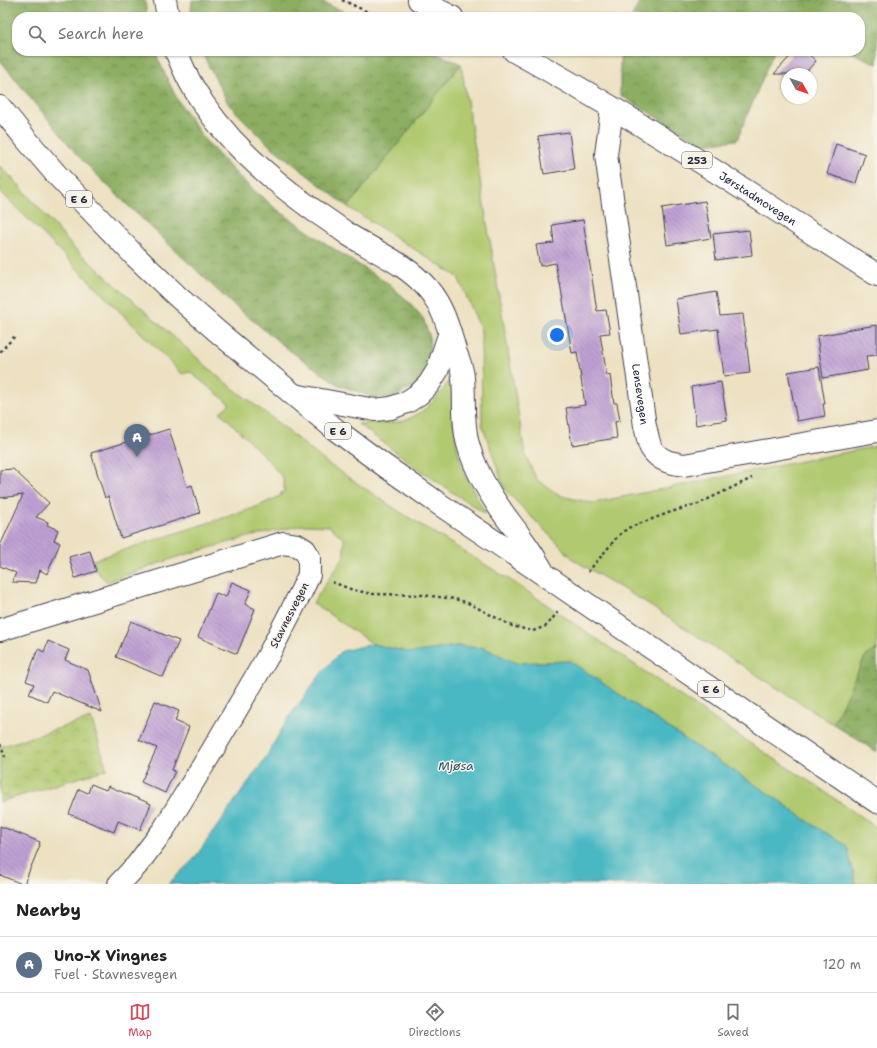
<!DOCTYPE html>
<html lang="en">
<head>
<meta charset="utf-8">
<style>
  body { margin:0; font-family:"Shantell Sans",sans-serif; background:#f2f2f2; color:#222 }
  .compass { position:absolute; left:781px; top:68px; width:36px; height:36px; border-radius:50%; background:#fff; box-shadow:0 1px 3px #0004; rotate:130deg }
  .you { position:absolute; left:557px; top:335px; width:14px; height:14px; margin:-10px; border:3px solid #fff; border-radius:50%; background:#1a73e8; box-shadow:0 0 0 6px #1a73e833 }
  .badge { display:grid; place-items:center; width:26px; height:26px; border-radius:50%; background:#d1495b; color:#fff; font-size:13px; font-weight:700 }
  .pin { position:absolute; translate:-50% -33px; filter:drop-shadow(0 1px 2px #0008) }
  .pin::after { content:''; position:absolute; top:21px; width:14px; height:12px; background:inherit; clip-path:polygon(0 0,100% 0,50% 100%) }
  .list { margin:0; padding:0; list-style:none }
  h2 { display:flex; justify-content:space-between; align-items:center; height:52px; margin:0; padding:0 16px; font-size:17px }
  h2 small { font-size:13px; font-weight:400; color:#767676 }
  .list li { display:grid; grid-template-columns:26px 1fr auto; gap:12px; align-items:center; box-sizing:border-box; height:56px; padding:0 16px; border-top:1px solid #e0e0e0 }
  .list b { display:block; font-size:15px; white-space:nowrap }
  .list p { margin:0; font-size:13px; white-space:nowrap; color:#767676 }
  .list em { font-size:13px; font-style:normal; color:#767676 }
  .icon { flex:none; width:22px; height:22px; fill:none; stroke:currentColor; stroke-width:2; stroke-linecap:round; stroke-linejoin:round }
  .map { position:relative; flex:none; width:877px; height:884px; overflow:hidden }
  .search { position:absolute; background:#fff; box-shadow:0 1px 3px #0004; left:12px; right:12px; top:12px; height:44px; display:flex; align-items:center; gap:10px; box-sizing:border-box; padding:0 14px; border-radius:16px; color:#767676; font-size:15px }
  .sheet { height:108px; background:#fff }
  nav { display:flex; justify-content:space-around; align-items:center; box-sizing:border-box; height:56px; border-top:1px solid #e0e0e0; background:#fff; font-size:11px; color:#767676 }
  nav a { display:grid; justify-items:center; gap:2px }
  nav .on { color:#d1495b }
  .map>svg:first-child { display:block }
</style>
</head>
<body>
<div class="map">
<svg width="877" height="884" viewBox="0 0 877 884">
  <defs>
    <pattern id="forest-crowns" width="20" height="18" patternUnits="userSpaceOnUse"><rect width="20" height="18" fill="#8cad62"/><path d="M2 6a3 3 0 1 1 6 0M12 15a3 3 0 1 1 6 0" fill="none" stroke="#728c52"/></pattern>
    <pattern id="park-crowns" width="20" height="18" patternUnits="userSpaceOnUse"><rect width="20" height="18" fill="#b1c96f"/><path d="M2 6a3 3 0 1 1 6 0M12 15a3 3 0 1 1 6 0" fill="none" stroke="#98ac61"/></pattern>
    <pattern id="building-back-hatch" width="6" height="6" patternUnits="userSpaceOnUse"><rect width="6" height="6" fill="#bfa1d4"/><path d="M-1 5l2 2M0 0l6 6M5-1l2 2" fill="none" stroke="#9b83ad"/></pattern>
  </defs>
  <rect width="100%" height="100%" fill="#f7f3e8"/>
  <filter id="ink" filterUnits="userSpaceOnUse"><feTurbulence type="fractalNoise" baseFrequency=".025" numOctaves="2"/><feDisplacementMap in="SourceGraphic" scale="8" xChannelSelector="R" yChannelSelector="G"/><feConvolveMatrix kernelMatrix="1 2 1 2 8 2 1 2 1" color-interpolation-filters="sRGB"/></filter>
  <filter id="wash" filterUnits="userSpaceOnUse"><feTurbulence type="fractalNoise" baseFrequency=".012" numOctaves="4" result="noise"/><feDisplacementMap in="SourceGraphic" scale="16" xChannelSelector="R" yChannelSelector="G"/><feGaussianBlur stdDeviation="0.9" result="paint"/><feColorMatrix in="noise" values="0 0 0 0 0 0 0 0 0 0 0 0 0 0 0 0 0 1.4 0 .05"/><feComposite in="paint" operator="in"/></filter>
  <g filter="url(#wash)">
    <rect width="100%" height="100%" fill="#ede1c2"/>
    <g fill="#b1c96f" stroke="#6a7655">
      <polygon points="461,64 525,454 537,480 561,496 592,503 877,446 877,649 865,657 833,724 635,596 574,560 505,490 482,424 481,330 458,277 348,207"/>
      <polygon points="0,166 16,182 73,247 222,380 272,418 327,463 400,512 515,583 733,732 818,787 877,828 877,884 856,884 847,846 813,825 777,799 701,750 570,661 516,663 484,648 457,646 412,653 373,644 313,603 344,556 344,539 329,526 303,525 248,537 174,558 107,582 96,571 93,560 254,508 280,496 281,493 284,492 284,485 283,478 267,459 220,412 230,404 190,372 182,374 0,191"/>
      <path d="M452,377l1,39 4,31 7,27 22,40c-44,-27 -86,-59 -128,-90 13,-2 27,0 40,-2 25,-5 41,-26 54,-45z"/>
    </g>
    <g fill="url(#forest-crowns)" stroke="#57684e">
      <polygon points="0,0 145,0 147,17 17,17 17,51 156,51 158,59 177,99 205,140 240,178 275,208 322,241 359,265 389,284 410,303 423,318 429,335 430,353 428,370 418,384 392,398 372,397 339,385 289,350 231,303 119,197 79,157 20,85 0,60"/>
      <polygon points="192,0 318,0 356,17 193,17 191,12"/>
      <polygon points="641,0 877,0 877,64 848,51 860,51 860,17 631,17"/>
      <polygon points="201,51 432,51 461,64 348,207 268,144 229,105"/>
      <polygon points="620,51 774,51 737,140 702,144 620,95"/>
      <polygon points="877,649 877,752 833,724 865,657"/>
    </g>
    <polygon fill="url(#park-crowns)" stroke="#6a7655" points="91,718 107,769 0,802 0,747"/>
    <polygon fill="#4ab8c2" stroke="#366d7e" points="373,644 412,653 457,646 484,648 516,663 570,661 701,750 777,799 813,825 847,846 856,884 168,884 194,859 266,757 289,717 323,671 342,651"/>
    <g id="blocks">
      <g fill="url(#building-back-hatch)">
        <polygon points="795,51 805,51 816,61 804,74 774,74"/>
        <polygon points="569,132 574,169 544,174 538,136"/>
        <polygon points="836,144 865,154 856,183 827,174"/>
        <polygon points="705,201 711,238 667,245 662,208"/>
        <polygon points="583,220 597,311 606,310 610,333 600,334 607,376 610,375 614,403 617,403 620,421 615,422 617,438 572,445 566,408 585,405 577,352 572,353 560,283 559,283 555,263 540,266 536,245 554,243 552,225"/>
        <polygon points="749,230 752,255 716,260 713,234"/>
        <polygon points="716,292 720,316 743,314 750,373 724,376 718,329 681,334 676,299"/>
        <polygon points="877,325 877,355 866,356 868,370 823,378 817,336 845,331 845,330"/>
        <polygon points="819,367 825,404 823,404 825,416 797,421 788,372"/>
        <polygon points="721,382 727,420 696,425 691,387"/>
        <polygon points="169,429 187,487 192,485 200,513 121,538 108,496 105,498 91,453"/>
        <polygon points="13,469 49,503 36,517 48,522 47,525 58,530 54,540 60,543 47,574 40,570 36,583 12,582 16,573 0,566 0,546 23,495 0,498 0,470"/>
        <polygon points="90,551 96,571 75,578 69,557"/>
        <polygon points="232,582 251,590 245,604 255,609 237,654 198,637 216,593 226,597"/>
        <polygon points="131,621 179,641 163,677 116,657"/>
        <polygon points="48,641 69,650 65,660 88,670 102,712 52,691 47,702 29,694 34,684 26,681 38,649 44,652"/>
        <polygon points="155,701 179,711 175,721 189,727 172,770 175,771 165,793 141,782 157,748 139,740"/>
        <polygon points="91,784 106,790 108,786 151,804 140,830 118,821 114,832 69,814 79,789 88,793"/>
        <polygon points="0,826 40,842 39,845 40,845 24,884 22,884 0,875"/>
      </g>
    </g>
  </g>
  <g filter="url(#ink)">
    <use href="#blocks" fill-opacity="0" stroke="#403f4f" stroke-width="1"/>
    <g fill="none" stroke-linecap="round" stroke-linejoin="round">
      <defs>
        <g id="minor">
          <path id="s1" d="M612,108l-6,47 39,271c2,7 3,16 6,22 8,13 20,15 33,17l193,-34"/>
          <polyline points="0,630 283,543 297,545 305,550 309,557 309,575 300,594 268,656 212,751 164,829 137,865 119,884"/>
        </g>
        <g id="major">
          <polyline points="419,0 452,17"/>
          <path id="s2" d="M514,51c125,69 243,147 363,224"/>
        </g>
        <g id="highway">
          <polyline points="165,0 168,17"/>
          <path d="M176,51c5,12 10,25 17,36 29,51 76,91 123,125 11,7 22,15 33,23 27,17 58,29 79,54 16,19 21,41 28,64 3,8 7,17 7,25 2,22 -1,45 5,66 6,22 18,44 31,63 7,11 16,21 23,32 8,10 14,21 20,31"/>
          <polyline points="0,107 26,139 56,174 136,257 178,297 218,332 336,430 385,466 442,506 546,576 877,802"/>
          <polyline points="294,395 375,410 391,408 407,402 419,394 429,384 437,371 450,332"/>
        </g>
      </defs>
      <use href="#minor" stroke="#403f4f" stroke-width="24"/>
      <use href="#major" stroke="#403f4f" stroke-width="24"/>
      <use href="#highway" stroke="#403f4f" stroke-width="24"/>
      <g stroke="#403f4f" stroke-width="2.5" stroke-dasharray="3 3" stroke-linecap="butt">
        <polyline points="342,0 379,17"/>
        <polyline points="0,352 15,336"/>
        <polyline points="588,572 618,536 628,528 671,512 698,504 752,478"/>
        <polyline points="332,582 353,590 373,594 423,595 455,599 468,603 512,626 533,631 546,626 558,612"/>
        <polyline points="0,744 5,757"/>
      </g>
      <use href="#minor" stroke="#fff" stroke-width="22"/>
      <use href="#major" stroke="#fff" stroke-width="22"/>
      <use href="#highway" stroke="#fff" stroke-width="22"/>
    </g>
  </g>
  <g text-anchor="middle" stroke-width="3" stroke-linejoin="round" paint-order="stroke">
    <g fill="#f7f3e8" stroke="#62616f" stroke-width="1">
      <rect x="682" y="152" width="30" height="16" rx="3"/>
      <rect x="66" y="191" width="26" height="16" rx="3"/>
      <rect x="325" y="423" width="26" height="16" rx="3"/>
      <rect x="698" y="681" width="26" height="16" rx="3"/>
    </g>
    <g font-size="10" font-weight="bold" fill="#22223b">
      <text x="697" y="164">253</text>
      <text x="79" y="203">E 6</text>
      <text x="338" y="435">E 6</text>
      <text x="711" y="693">E 6</text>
    </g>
    <g font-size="11" fill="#22223b" stroke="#f7f3e8">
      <text dy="4" stroke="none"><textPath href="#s2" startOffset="285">Jørstadmovegen</textPath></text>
      <text dy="4" stroke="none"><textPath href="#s1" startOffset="289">Lensevegen</textPath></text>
      <text transform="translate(289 615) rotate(-63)" y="4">Stavnesvegen</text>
    </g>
    <g font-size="12" font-style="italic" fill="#30566a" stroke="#f7f3e8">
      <text x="456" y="770">Mjøsa</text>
    </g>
  </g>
</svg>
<svg class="compass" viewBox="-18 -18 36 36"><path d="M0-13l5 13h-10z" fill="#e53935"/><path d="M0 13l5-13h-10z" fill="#767676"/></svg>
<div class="you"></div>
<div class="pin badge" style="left:137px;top:457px;background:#5c6f8a">A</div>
<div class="search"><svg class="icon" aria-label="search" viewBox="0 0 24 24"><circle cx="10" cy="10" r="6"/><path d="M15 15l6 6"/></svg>Search here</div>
</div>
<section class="sheet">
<h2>Nearby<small></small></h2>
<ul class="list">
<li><span class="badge" style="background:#5c6f8a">A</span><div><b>Uno-X Vingnes</b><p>Fuel · Stavnesvegen</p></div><em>120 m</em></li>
</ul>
</section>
<nav>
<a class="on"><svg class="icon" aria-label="map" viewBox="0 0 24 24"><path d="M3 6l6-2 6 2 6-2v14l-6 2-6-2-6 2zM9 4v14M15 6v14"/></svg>Map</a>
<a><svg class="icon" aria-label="directions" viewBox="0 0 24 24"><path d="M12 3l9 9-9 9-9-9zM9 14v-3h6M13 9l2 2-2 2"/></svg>Directions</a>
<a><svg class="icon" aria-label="saved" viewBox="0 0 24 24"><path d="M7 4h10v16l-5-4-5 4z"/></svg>Saved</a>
</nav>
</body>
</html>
